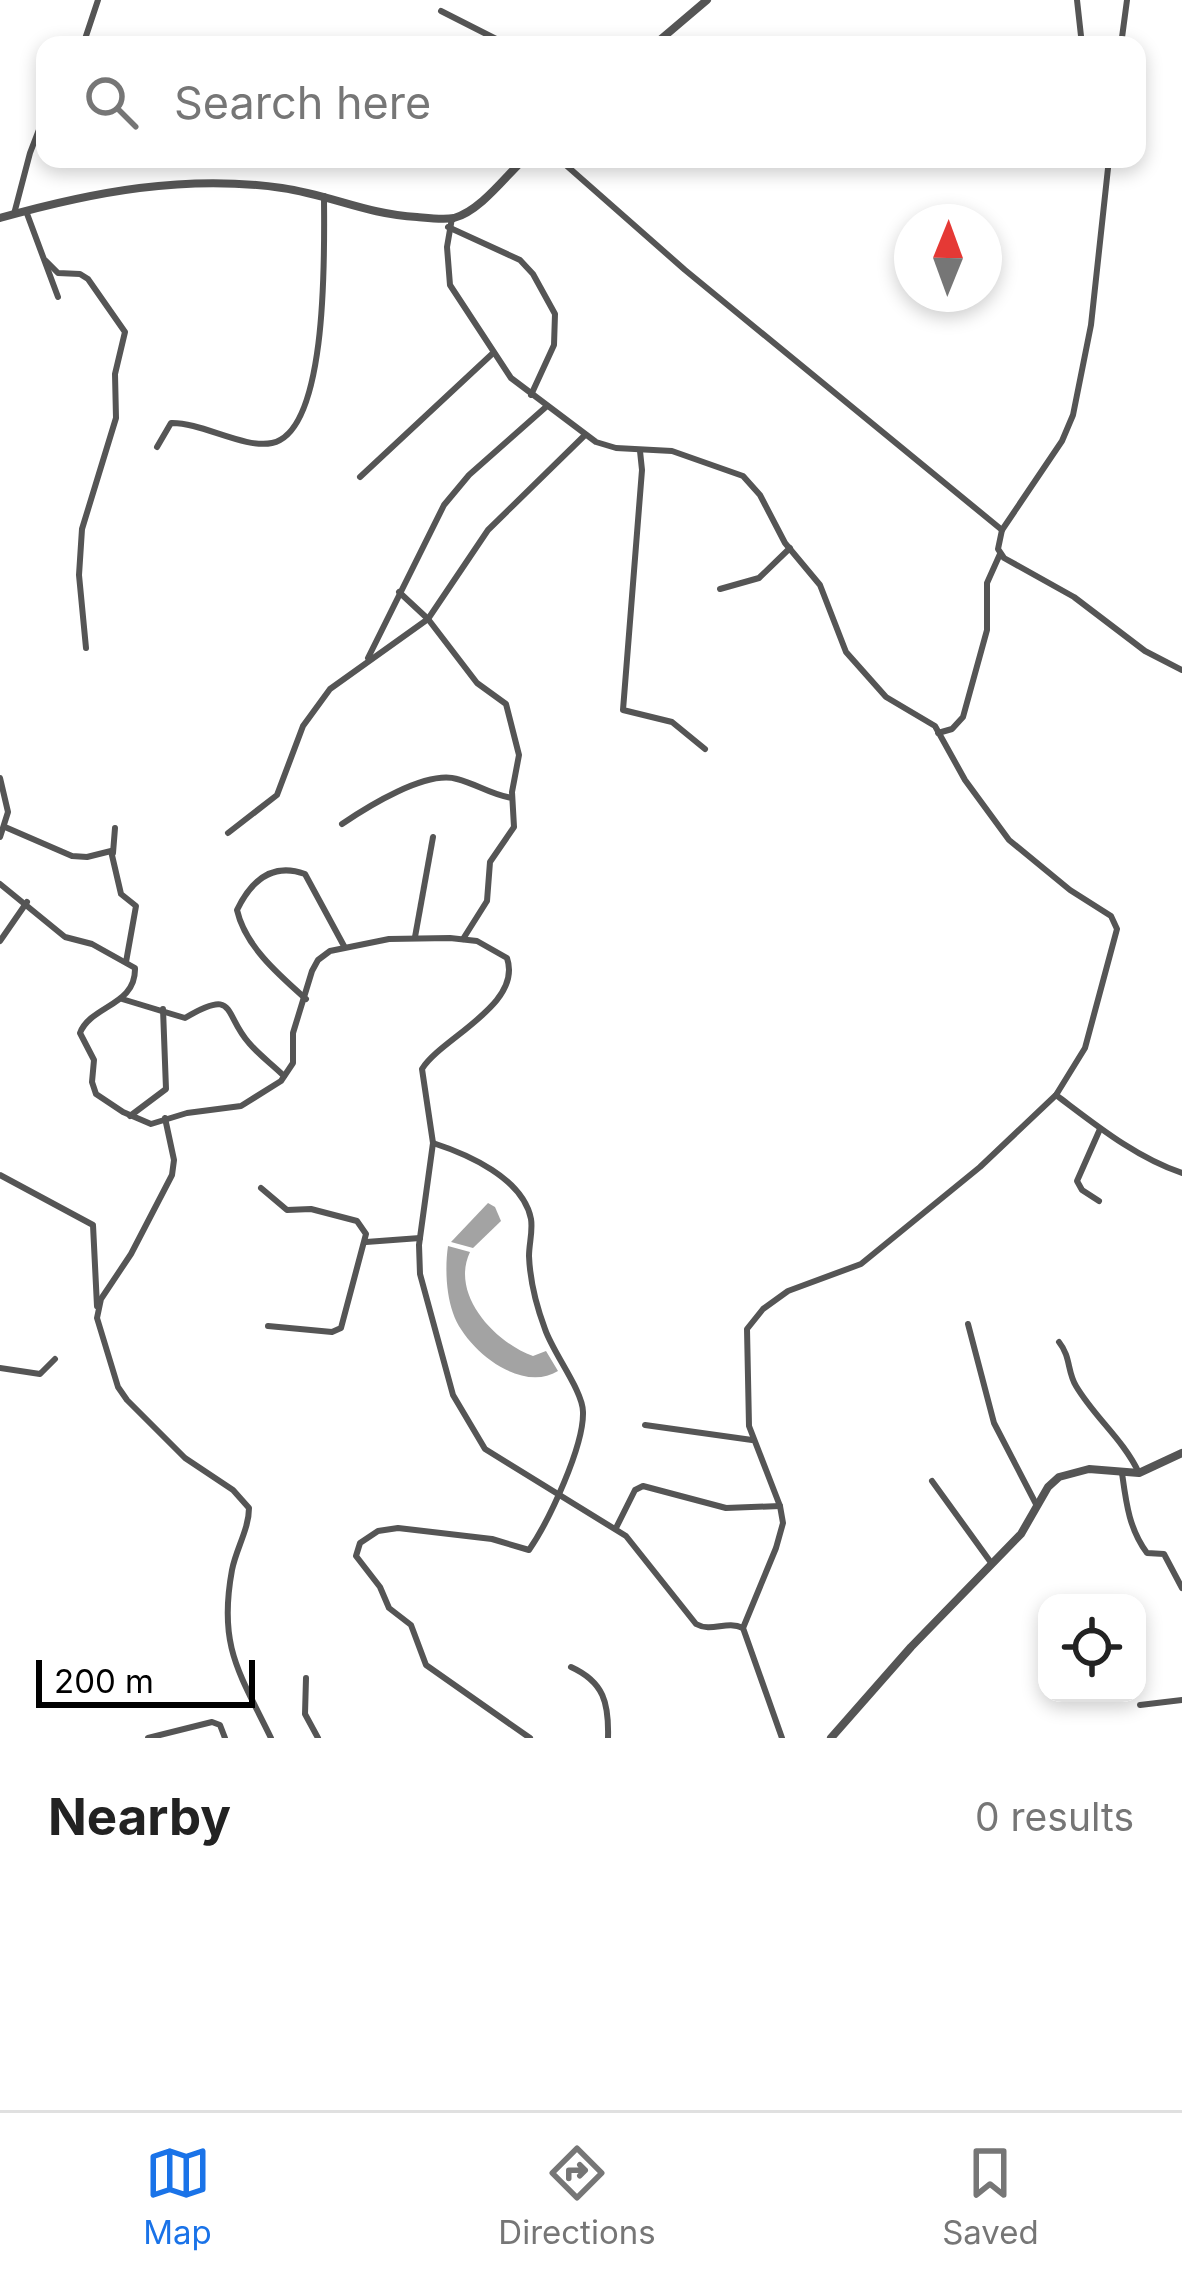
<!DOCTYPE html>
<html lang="en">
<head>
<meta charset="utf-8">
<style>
  body { margin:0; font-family:Inter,sans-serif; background:#f6f6f6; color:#222 }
  .controls { position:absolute; right:36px; bottom:36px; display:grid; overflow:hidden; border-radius:24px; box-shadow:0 6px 18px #0003 }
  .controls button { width:108px; height:108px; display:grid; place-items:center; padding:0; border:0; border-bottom:3px solid #e0e0e0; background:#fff; color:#222; font:60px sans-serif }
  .compass { position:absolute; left:894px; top:204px; width:108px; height:108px; border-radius:50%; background:#fff; box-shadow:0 6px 18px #0003; rotate:1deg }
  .scale { position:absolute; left:36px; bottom:30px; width:219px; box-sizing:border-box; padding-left:12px; border:6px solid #000; border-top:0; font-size:33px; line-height:42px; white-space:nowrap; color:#000; -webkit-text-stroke:9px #fff; paint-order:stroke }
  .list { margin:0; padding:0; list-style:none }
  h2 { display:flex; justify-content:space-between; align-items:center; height:156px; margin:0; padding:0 48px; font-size:51px }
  h2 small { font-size:39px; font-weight:400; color:#767676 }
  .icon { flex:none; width:66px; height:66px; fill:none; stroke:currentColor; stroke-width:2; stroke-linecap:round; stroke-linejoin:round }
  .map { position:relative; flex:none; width:1182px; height:1738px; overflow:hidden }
  .search { position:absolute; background:#fff; box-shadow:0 6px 18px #0003; left:36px; right:36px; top:36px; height:132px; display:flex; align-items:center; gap:30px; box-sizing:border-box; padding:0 42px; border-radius:24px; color:#767676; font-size:45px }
  .sheet { height:372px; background:#fff }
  nav { display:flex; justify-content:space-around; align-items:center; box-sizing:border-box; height:168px; border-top:3px solid #e0e0e0; background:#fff; font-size:33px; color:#767676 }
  nav a { display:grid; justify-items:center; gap:6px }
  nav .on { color:#1a73e8 }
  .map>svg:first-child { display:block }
</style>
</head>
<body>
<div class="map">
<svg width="1182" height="1738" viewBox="0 0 1182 1738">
  <rect width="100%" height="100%" fill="#fff"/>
  <g fill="#a3a3a3">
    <polygon points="488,1203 495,1207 501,1221 473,1248 451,1242"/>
    <path d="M448,1246l22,6c-20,42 24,90 63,104l13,-5 12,20c-37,23 -93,-22 -105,-58 -7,-20 -8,-46 -5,-67z"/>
  </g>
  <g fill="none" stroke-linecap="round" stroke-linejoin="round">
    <g stroke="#555" stroke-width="6">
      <polyline points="1077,0 1082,45"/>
      <polyline points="441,11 508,45"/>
      <polyline points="83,45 98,0"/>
      <polyline points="1121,45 1127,0"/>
      <polyline points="559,159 685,270 1002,530"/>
      <polyline points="1109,159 1091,325 1073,415 1062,441 1002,530 998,549 1004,558 1074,597 1145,651 1182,670"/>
      <polyline points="26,211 58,297"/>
      <polyline points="14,214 30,153 45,114"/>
      <polyline points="452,218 447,247 450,285 511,378 596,442 616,448 672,451 743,476 760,495 785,543 820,585 846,652 886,697 935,726 965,780 1009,840 1070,890 1111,916 1117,929 1085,1048 1056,1095 980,1167 861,1264 788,1291 763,1309 747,1329 749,1426 780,1506 783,1523 776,1548 743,1628 782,1738"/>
      <polyline points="448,227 520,260 533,274 555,314 554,345 531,395"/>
      <polyline points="46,261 58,273 80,274 88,279 125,332 115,374 116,418 82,529 79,575 86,648"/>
      <path d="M157,447l14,-24c30,-1 73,26 101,20 58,-12 52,-202 52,-247"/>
      <polyline points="640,451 642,470 623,710 672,722 705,749"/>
      <polyline points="360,477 492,354"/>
      <polyline points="720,589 759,578 790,548"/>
      <polyline points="399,592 428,619 477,683 506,704 519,755 512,792 514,827 490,862 487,901 463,939"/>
      <polyline points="368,658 444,505 469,475 547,406"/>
      <polyline points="938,733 952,729 963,717 987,630 987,583 1000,554"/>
      <polyline points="0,778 8,812 0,837"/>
      <path d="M342,824c25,-17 84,-54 115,-45 20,5 34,16 55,19"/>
      <polyline points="5,827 72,856 87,857 111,851 121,894 136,906 126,962"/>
      <polyline points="228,833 277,795 303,726 330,689 428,619 488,530 584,436"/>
      <polyline points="113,853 115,828"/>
      <path d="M0,884l65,53 27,7 43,24c1,38 -44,37 -55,65l14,27 -2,22 4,12 27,18 28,12 36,-11 54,-7 40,-25 12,-18v-30l19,-62 6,-11 12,-9 59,-12 61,-1 27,3 30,17c16,47 -66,80 -85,111l11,74 -14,102 1,29 33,121 32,54 141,87 70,88c16,9 30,-4 47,4"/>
      <polyline points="415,937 433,837"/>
      <polyline points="0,941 27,902"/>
      <path d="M122,999l63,19c52,-31 38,-4 64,25 10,12 24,22 35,33"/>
      <path d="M306,999c-27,-24 -61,-53 -69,-89 14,-29 35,-48 68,-36l39,72"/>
      <path d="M1056,1095c40,30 79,62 126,78"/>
      <polyline points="130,1116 166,1089 163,1009"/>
      <path d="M165,1118l9,42 -2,15 -41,79 -30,45 -4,19 21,69 9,13 58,58 48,32 16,18c0,21 -13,41 -17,62 -14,76 7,102 39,168"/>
      <path d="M433,1143c34,11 90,35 98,76 2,12 -2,25 -2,37 1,25 7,49 16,73 8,24 38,62 38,83 1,34 -34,109 -54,138l-37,-11 -94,-11 -20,3 -18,12 -4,13 24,31 9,21 22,17 15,40 104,73"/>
      <polyline points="0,1175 93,1225 97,1306"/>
      <polyline points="261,1188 287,1210 311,1209 357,1221 366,1234 341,1328 332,1332 268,1326"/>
      <polyline points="1099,1201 1082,1190 1077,1181 1100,1129"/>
      <polyline points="366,1242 420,1238"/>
      <polyline points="968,1324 994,1423 1036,1504"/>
      <path d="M1059,1342c12,15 8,29 17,44 19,32 47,53 63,87"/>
      <polyline points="0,1368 40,1374 55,1359"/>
      <polyline points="645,1425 752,1440"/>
      <path d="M1122,1473c4,29 7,56 25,80l17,1 18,34"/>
      <polyline points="932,1481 992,1564"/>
      <polyline points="616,1528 635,1490 643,1486 726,1508 780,1506"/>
      <path d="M571,1667c33,15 38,36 37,71"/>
      <polyline points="306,1678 305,1714 318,1738"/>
      <polyline points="1140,1705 1182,1700"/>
      <polyline points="148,1738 212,1722 220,1725 225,1738"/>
    </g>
    <g stroke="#555" stroke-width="8">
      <polyline points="654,45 707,0"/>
      <path d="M0,218c92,-26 186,-44 282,-30 49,7 83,26 135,29 11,1 26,3 37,1 26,-7 51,-41 70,-59"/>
      <polyline points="831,1738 911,1647 1021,1534 1048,1487 1059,1477 1089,1469 1139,1473 1182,1453"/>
    </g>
  </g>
</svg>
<div class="controls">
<button><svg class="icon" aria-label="locate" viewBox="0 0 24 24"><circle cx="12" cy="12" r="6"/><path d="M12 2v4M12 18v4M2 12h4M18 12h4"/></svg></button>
</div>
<svg class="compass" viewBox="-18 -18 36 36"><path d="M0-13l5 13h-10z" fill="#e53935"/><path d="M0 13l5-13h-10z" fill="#767676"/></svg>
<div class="scale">200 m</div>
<div class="search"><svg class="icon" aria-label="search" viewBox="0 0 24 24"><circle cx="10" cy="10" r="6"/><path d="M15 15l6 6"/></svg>Search here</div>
</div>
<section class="sheet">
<h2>Nearby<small>0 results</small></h2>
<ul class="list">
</ul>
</section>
<nav>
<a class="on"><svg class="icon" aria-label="map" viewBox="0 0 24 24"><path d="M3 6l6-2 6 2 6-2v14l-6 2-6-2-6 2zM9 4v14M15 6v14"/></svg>Map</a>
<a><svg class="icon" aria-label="directions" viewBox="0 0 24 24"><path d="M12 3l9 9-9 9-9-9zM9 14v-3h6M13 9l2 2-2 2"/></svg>Directions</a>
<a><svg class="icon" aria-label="saved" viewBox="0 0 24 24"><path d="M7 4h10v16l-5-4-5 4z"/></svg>Saved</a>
</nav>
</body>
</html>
